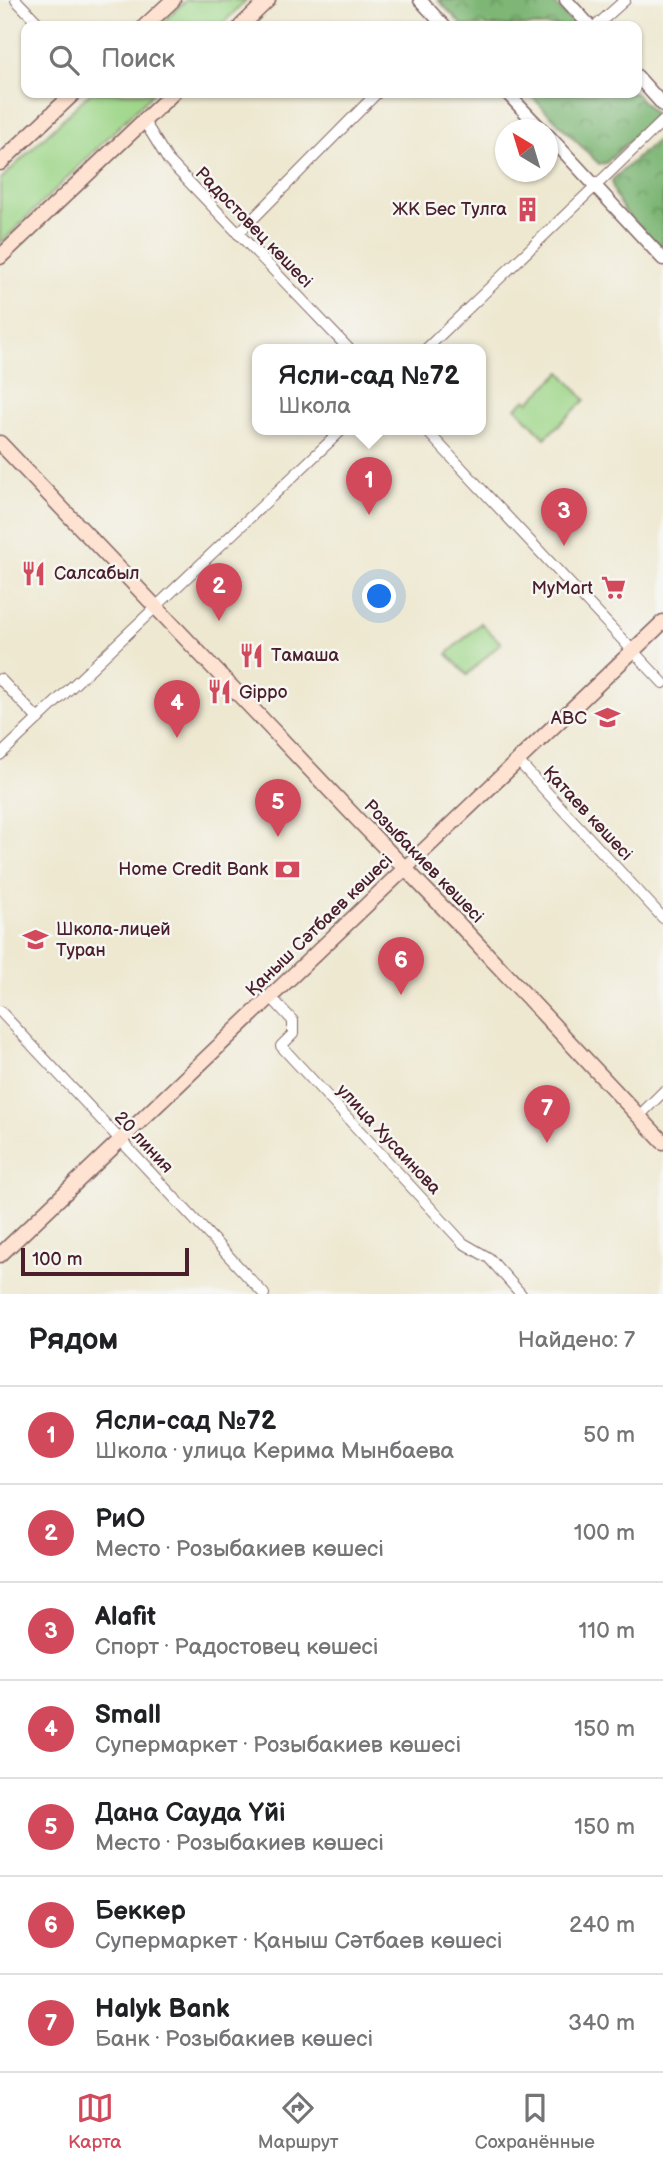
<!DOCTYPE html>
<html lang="ru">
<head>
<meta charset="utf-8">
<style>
  body { margin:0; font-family:"Balsamiq Sans",sans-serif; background:#f2f2f2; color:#202124 }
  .compass { position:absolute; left:495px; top:119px; width:63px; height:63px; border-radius:50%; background:#fff; box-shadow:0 2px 5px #0004; rotate:322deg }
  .scale { position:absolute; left:21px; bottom:18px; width:168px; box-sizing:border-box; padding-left:7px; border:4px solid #4a1f2b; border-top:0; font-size:19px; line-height:24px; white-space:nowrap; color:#4a1f2b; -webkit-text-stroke:5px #f6f6f2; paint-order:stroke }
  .you { position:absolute; left:380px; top:597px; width:24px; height:24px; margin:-18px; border:5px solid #fff; border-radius:50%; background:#1a73e8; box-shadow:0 0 0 10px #1a73e833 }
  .badge { display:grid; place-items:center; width:46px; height:46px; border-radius:50%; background:#d1495b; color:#fff; font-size:23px; font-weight:700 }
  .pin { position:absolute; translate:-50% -58px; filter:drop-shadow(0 2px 4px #0008) }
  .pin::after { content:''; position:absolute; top:37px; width:24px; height:21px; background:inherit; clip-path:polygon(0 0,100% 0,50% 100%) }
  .popup { position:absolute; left:252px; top:344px; width:234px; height:91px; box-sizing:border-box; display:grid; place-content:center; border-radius:14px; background:#fff; filter:drop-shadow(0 2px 5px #0005); font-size:23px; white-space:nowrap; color:#757577 }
  .popup b { font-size:26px; color:#202124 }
  .popup::after { content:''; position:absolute; left:50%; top:100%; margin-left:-14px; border:14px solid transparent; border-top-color:#fff }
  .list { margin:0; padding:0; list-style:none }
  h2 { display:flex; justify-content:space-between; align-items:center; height:91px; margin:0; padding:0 28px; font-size:30px }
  h2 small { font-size:23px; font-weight:400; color:#757577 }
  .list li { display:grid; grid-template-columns:46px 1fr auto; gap:21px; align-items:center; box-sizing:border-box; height:98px; padding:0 28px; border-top:2px solid #e0e0e0 }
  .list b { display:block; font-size:26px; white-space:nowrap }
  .list p { margin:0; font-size:23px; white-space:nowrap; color:#757577 }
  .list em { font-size:23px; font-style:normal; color:#757577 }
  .icon { flex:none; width:38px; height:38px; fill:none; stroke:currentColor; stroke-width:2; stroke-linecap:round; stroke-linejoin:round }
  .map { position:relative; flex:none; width:663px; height:1294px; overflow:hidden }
  .search { position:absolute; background:#fff; box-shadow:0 2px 5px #0004; left:21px; right:21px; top:21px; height:77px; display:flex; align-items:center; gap:18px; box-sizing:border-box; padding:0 24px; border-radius:14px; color:#757577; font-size:26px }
  .sheet { height:777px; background:#fff }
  nav { display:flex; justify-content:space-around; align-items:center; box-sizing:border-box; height:98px; border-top:2px solid #e0e0e0; background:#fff; font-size:19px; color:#757577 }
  nav a { display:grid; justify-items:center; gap:4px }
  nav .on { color:#d1495b }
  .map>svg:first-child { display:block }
</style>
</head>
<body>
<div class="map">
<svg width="663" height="1294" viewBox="0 0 663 1294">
  <defs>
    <pattern id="forest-crowns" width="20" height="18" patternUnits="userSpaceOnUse" patternTransform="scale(1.75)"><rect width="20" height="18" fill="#7db674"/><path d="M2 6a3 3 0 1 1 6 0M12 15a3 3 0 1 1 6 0" fill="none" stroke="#68935f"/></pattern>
  </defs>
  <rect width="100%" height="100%" fill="#f6f6f2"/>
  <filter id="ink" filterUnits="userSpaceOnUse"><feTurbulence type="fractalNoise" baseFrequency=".0143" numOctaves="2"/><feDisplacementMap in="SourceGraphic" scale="14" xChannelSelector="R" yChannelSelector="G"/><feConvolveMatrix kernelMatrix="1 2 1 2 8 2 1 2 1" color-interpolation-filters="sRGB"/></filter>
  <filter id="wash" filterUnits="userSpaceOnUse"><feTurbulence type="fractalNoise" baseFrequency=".00686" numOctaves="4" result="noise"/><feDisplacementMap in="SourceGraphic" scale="28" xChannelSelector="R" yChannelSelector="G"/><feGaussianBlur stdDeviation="1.57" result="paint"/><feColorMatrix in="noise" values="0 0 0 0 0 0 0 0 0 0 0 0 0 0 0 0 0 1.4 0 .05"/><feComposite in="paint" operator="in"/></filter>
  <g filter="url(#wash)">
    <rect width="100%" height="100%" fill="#eee8d0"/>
    <g fill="#9cd587" stroke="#737a59" stroke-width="2">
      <polygon points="186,0 247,0 220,26 159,26"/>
      <polygon points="90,93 153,93 0,244 0,180"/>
      <polygon points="561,372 585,400 545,438 516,408 526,399 529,402"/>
      <polygon points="481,623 501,643 467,675 447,654"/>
    </g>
    <g fill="url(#forest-crowns)" stroke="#646a50" stroke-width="2">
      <polygon points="438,0 552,0 575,26 463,26"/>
      <polygon points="528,93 635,93 654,113 654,118 606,163 599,164"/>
      <path d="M663,135v115c-19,-20 -50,-41 -51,-70z"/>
    </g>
  </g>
  <g filter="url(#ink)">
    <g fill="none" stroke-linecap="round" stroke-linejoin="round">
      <defs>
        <g id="minor">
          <polyline points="16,0 41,26"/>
          <polyline points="596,26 625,0"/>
          <polyline points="144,121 168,160 349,349"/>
          <polyline points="238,234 377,93"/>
          <polyline points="426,349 663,121"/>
          <polyline points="425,429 663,683"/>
          <polyline points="0,679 38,719"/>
          <polyline points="0,755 343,429"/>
          <polyline points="518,761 663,918"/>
          <polyline points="271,997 293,1021 293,1034 281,1046 463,1243 489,1258 521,1294"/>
          <polyline points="0,1011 264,1294"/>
          <polyline points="638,1117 663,1092"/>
        </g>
        <g id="tertiary">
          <polyline points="420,0 444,26"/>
          <polyline points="566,0 590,26"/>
          <polyline points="637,76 663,105"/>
          <polyline points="507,93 542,130"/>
          <polyline points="548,135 663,259"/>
        </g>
        <g id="secondary">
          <polyline points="145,26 173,0"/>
          <polyline points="241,26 268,0"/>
          <polyline points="0,163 74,93"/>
          <polyline points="0,257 173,93"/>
          <polyline points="0,443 359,821 457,922 663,1142"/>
          <polyline points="0,1255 663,622"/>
        </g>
      </defs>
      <use href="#minor" stroke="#836565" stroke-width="12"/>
      <use href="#tertiary" stroke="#836565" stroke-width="15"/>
      <use href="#secondary" stroke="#836565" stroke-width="17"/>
      <use href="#minor" stroke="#fff" stroke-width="10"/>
      <use href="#tertiary" stroke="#fff" stroke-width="12"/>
      <use href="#secondary" stroke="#fee3d2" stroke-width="14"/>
    </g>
  </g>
  <defs>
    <symbol id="building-bare" viewBox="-9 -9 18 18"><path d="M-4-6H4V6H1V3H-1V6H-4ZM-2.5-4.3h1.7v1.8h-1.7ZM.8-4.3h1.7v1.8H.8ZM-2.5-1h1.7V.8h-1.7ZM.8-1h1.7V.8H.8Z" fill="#d1495b" stroke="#f6f6f2" stroke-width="2.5" paint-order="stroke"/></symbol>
    <symbol id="restaurant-bare" viewBox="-9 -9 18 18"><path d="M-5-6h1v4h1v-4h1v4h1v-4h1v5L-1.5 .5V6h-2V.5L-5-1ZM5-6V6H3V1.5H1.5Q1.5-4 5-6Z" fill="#d1495b" stroke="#f6f6f2" stroke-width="2.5" paint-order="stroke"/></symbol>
    <symbol id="supermarket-bare" viewBox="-9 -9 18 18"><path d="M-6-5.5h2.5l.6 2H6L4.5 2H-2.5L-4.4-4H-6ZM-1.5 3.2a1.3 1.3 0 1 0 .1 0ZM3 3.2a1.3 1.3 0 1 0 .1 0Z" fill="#d1495b" stroke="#f6f6f2" stroke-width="2.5" paint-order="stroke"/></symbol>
    <symbol id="school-bare" viewBox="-9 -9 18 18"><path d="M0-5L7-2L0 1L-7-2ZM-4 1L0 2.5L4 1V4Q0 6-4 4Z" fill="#d1495b" stroke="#f6f6f2" stroke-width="2.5" paint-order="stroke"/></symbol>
    <symbol id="bank-bare" viewBox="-9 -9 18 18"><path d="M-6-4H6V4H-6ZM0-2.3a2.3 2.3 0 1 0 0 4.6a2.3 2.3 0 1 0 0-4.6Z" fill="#d1495b" stroke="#f6f6f2" stroke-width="2.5" paint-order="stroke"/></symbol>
  </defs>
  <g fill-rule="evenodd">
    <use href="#building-bare" x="510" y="192" width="35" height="35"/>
    <use href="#restaurant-bare" x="16" y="556" width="35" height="35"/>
    <use href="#supermarket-bare" x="596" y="570" width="35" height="35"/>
    <use href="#restaurant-bare" x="234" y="638" width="35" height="35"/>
    <use href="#restaurant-bare" x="202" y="674" width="35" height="35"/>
    <use href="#school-bare" x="590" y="700" width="35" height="35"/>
    <use href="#bank-bare" x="270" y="852" width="35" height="35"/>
    <use href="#school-bare" x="18" y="922" width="35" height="35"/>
  </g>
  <g text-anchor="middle" stroke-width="5" stroke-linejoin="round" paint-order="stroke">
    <g font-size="18" fill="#4a1f2b" stroke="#f6f6f2" text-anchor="end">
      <text x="507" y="215">ЖК Бес Тулга</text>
      <text x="54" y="579" text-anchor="start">Салсабыл</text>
      <text x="593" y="594">MyMart</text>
      <text x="271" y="661" text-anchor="start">Тамаша</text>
      <text x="239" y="698" text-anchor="start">Gippo</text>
      <text x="587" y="724">ABC</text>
      <text x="268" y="875">Home Credit Bank</text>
      <text x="56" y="935" text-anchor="start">Школа-лицей<tspan x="56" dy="21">Туран</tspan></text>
    </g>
    <g font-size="18" fill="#4a1f2b" stroke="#f6f6f2">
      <text transform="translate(254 227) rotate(46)" y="6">Радостовец көшесі</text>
      <text transform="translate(588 813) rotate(47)" y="6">Қатаев көшесі</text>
      <text transform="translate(424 861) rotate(46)" y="6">Розыбакиев көшесі</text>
      <text transform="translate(319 925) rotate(-44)" y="6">Қаныш Сәтбаев көшесі</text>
      <text transform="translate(389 1139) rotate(47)" y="6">улица Хусаинова</text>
      <text transform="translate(144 1142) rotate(47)" y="6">20 линия</text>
    </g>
  </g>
</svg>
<svg class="compass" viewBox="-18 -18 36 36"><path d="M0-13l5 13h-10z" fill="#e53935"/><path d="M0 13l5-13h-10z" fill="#757577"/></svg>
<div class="scale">100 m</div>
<div class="you"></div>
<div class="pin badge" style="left:369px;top:515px">1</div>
<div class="popup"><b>Ясли-сад №72</b>Школа</div>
<div class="pin badge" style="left:219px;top:621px">2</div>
<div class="pin badge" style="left:564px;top:546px">3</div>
<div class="pin badge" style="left:177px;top:738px">4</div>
<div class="pin badge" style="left:278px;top:837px">5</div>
<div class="pin badge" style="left:401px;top:995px">6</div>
<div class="pin badge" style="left:547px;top:1143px">7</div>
<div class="search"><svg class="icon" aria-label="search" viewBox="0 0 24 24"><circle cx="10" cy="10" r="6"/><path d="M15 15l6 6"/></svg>Поиск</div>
</div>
<section class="sheet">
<h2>Рядом<small>Найдено: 7</small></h2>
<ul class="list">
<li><span class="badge">1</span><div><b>Ясли-сад №72</b><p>Школа · улица Керима Мынбаева</p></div><em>50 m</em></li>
<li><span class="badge">2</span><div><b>РиО</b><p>Место · Розыбакиев көшесі</p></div><em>100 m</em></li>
<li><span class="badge">3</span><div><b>Alafit</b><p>Спорт · Радостовец көшесі</p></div><em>110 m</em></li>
<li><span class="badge">4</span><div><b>Small</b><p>Супермаркет · Розыбакиев көшесі</p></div><em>150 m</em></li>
<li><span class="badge">5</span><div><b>Дана Сауда Үйі</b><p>Место · Розыбакиев көшесі</p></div><em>150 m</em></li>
<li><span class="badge">6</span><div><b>Беккер</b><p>Супермаркет · Қаныш Сәтбаев көшесі</p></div><em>240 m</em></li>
<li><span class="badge">7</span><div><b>Halyk Bank</b><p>Банк · Розыбакиев көшесі</p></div><em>340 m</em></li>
</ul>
</section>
<nav>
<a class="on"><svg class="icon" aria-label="map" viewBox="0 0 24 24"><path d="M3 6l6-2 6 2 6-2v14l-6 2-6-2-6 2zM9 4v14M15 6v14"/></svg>Карта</a>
<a><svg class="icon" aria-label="directions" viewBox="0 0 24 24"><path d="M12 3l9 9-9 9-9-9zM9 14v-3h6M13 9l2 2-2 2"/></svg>Маршрут</a>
<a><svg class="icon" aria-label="saved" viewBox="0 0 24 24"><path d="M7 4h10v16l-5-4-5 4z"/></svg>Сохранённые</a>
</nav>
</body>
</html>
